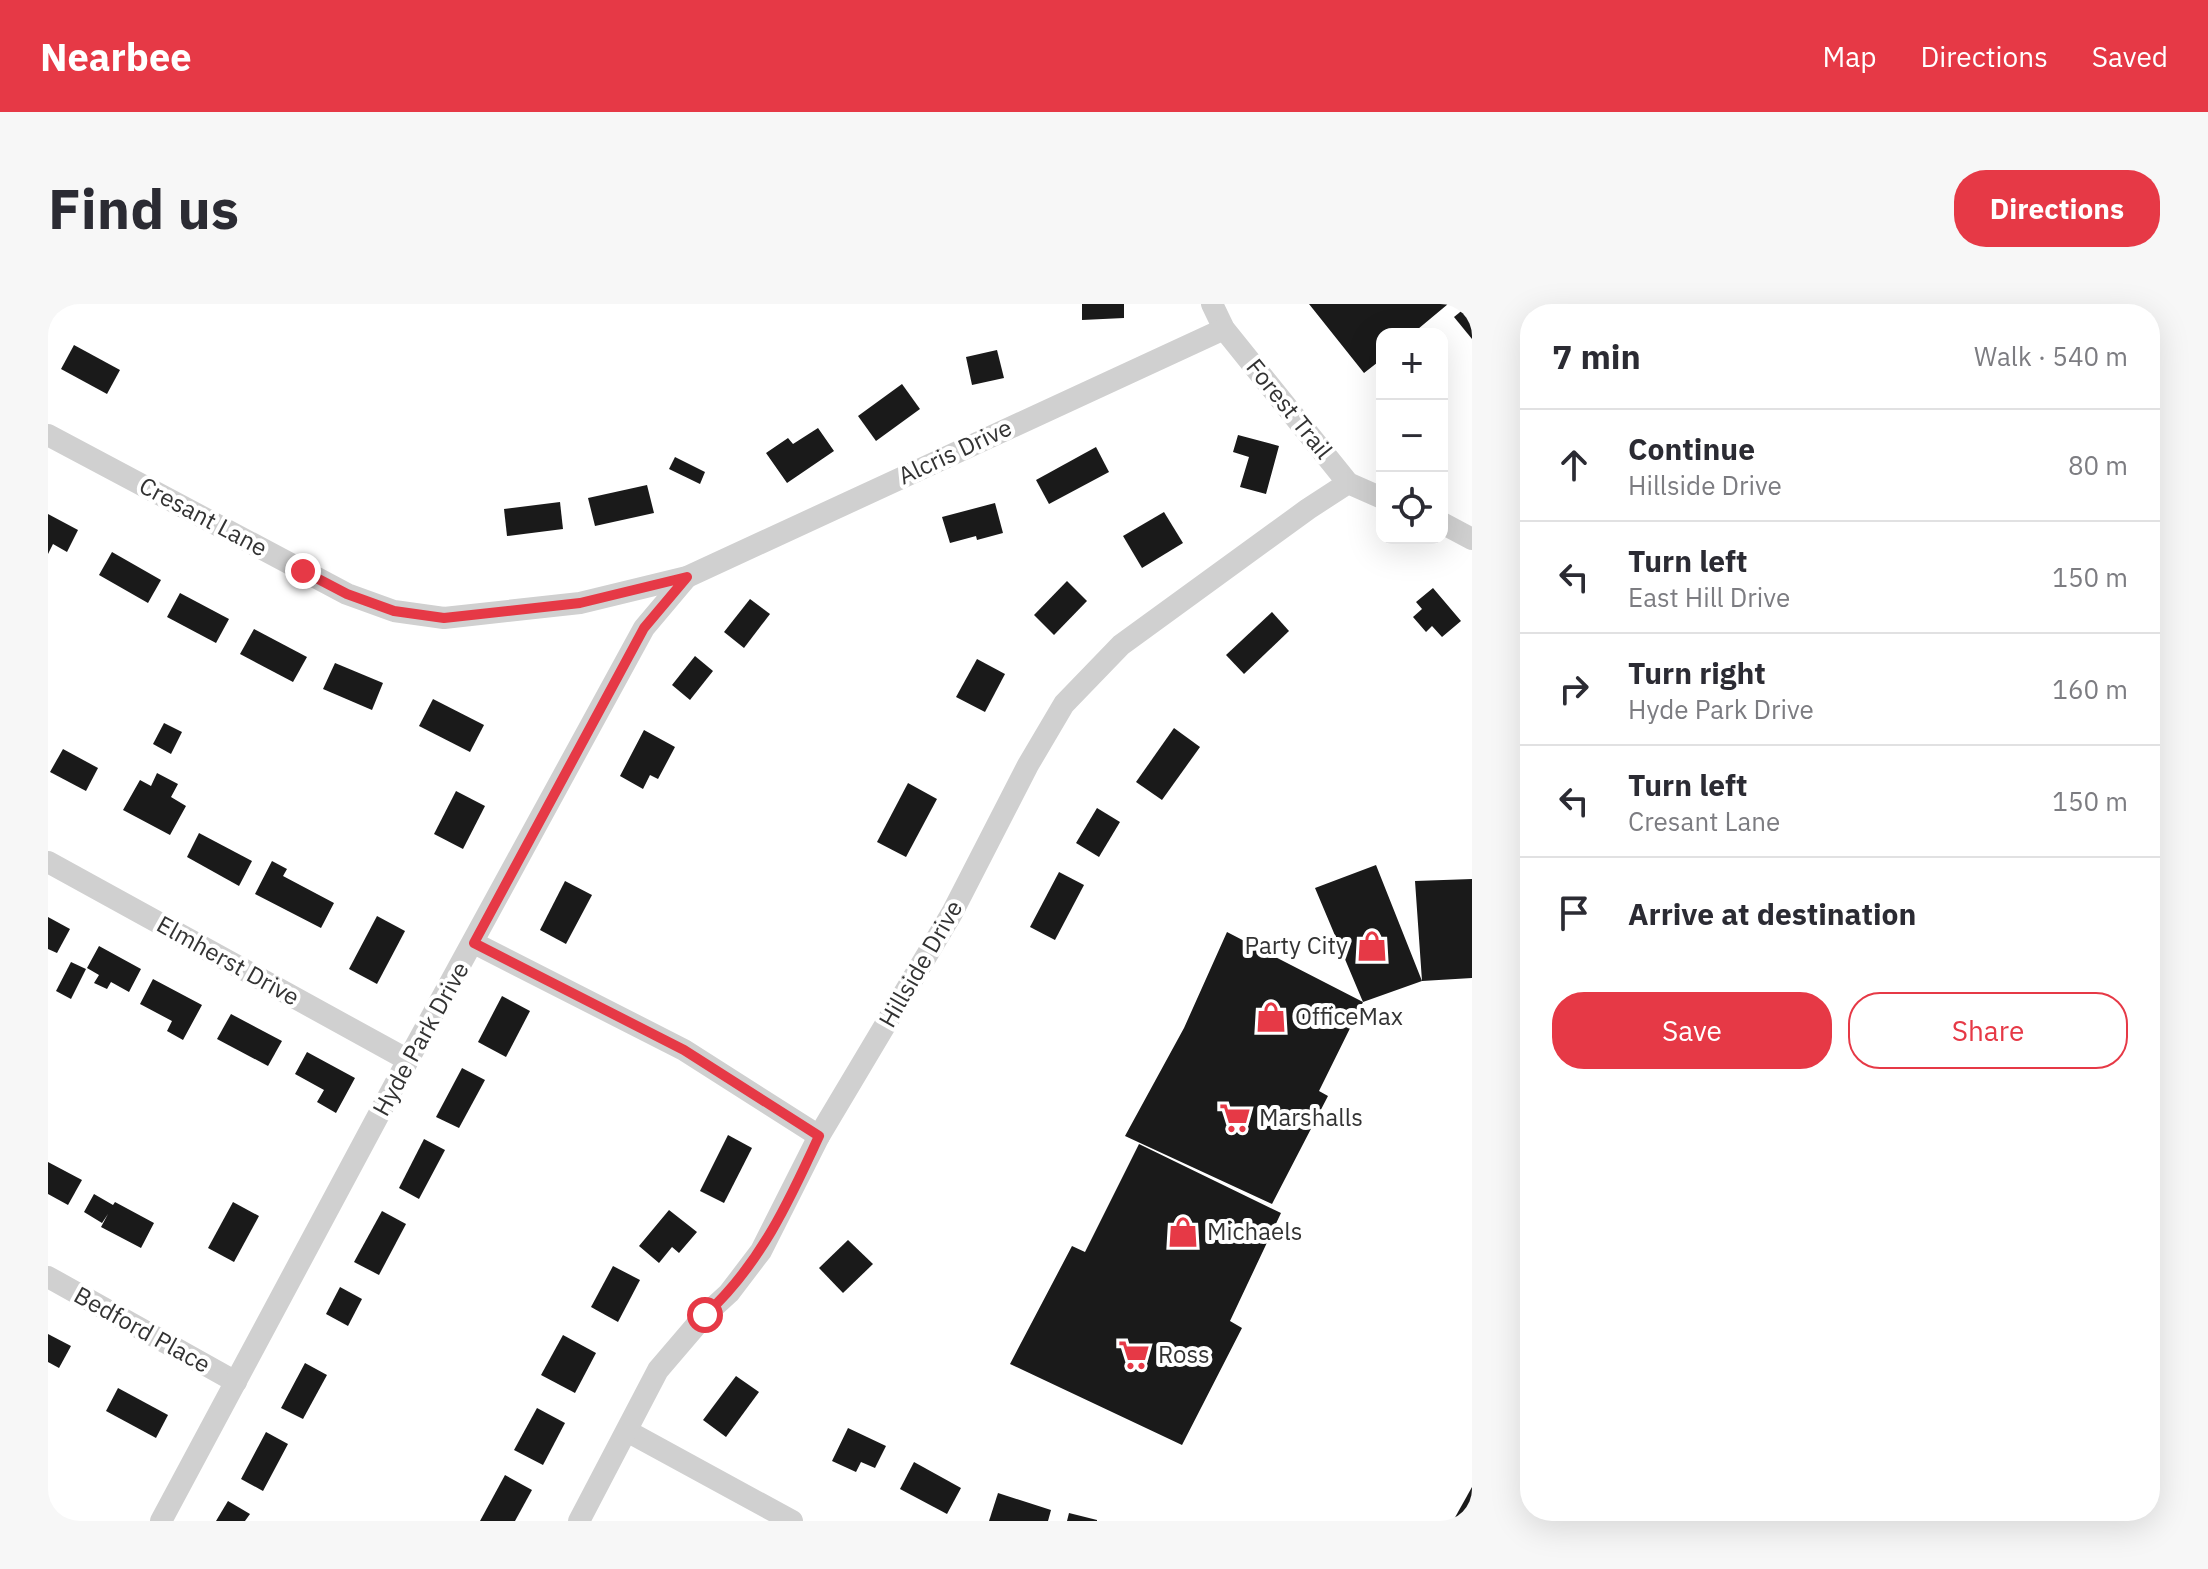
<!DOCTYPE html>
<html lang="en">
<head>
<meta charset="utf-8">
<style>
  body { margin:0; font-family:"IBM Plex Sans",sans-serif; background:#f7f7f7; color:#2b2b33 }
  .controls { position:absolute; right:24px; top:24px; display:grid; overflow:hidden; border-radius:16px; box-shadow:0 8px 32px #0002 }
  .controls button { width:72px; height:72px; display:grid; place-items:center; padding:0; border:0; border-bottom:2px solid #e1e1e2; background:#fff; color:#2b2b33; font:40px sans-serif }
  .stop { position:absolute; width:24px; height:24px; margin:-18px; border:6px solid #e63946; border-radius:50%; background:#fff }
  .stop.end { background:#e63946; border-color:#fff; box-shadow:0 2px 8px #0008 }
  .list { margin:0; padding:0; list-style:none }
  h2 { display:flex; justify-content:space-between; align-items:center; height:104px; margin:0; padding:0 32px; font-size:34px }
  h2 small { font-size:26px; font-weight:400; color:#7c7c81 }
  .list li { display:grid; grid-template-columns:52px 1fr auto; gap:24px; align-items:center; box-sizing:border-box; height:112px; padding:0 32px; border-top:2px solid #e1e1e2 }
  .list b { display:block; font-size:30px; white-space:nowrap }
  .list p { margin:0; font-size:26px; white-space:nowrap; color:#7c7c81 }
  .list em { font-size:26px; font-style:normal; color:#7c7c81 }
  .actions { display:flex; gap:16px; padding:24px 32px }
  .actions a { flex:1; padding:18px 0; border:2px solid #e63946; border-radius:32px; text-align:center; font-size:28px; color:#e63946 }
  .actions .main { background:#e63946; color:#fff }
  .icon { flex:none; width:44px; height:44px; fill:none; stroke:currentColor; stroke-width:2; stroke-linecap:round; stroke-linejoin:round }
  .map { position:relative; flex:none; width:1424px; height:1217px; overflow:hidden; border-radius:32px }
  header { display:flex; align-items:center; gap:48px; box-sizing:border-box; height:112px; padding:0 40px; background:#e63946; color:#fff }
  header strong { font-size:38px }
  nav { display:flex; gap:44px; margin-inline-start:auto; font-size:28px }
  .intro { display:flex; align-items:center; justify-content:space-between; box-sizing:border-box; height:192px; padding:0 48px }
  h1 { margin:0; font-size:56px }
  .button { padding:20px 36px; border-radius:32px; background:#e63946; color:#fff; font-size:28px; font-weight:700 }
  main { display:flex; gap:48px; padding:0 48px }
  aside { flex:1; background:#fff; border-radius:32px; box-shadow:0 8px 32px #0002 }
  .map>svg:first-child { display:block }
</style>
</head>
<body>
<header>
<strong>Nearbee</strong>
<nav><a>Map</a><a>Directions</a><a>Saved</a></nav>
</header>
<div class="intro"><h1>Find us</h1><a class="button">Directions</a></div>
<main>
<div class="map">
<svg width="1424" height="1217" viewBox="0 0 1424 1217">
  <rect width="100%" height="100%" fill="#fff"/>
  <g fill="#1a1a1a">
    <polygon points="1034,0 1076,0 1076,14 1034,16"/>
    <polygon points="1261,0 1400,0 1364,30 1334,30 1334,55 1316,69"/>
    <polygon points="1422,0 1424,0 1424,35 1406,13"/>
    <polygon points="26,41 72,66 59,90 13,65"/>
    <polygon points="949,46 956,74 924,81 918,53"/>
    <polygon points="854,80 872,105 828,137 810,112"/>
    <polygon points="770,124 786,147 739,179 718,149 740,134 745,140"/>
    <polygon points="1190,131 1231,142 1218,190 1192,183 1201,153 1185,148"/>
    <polygon points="1048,143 1061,168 1001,200 988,176"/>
    <polygon points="627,153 657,168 652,180 621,165"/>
    <polygon points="599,181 606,209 547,222 540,194"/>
    <polygon points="512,198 515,225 459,232 456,205"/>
    <polygon points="947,199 955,229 929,236 928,232 902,239 894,213"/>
    <polygon points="1116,208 1135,239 1094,264 1075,232"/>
    <polygon points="0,210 30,226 19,248 5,240 0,250"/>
    <polygon points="64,248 113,276 100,299 51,271"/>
    <polygon points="1019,277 1039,297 1006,331 986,311"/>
    <polygon points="1385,284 1413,317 1394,333 1384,322 1378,328 1365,313 1374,305 1368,298"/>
    <polygon points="132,289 181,315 168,339 119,313"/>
    <polygon points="702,295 722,310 696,344 676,328"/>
    <polygon points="1224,308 1241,327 1196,370 1178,351"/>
    <polygon points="206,325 259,353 245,378 192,350"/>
    <polygon points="647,352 665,367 642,396 624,381"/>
    <polygon points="929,355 957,370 937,408 908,393"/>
    <polygon points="287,359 335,379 324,406 275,385"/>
    <polygon points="385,395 436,421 422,448 371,422"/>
    <polygon points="116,419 134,428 123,450 105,440"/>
    <polygon points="1126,424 1152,443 1114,496 1088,478"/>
    <polygon points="596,426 627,443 610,475 602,471 595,485 572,472"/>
    <polygon points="15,445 50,464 38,487 2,468"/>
    <polygon points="109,469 130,480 123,493 138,502 122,531 75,506 92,476 103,482"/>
    <polygon points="860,479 889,495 858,553 829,538"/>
    <polygon points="408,487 437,502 415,545 386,530"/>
    <polygon points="1049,504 1072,518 1051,553 1028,539"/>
    <polygon points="151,529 204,557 191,582 139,553"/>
    <polygon points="224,557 239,565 235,572 286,599 273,624 207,590"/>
    <polygon points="1328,561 1374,677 1367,577 1424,575 1424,674 1374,677 1315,698 1267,584"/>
    <polygon points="1011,568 1036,581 1007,636 982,623"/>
    <polygon points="517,577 544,591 518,640 492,626"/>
    <polygon points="329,612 357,627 329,680 301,665"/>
    <polygon points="0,613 22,625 9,649 0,645"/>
    <polygon points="1179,628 1315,698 1271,787 1280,792 1224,900 1077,832 1136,724"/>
    <polygon points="51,642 93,665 81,688 63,678 59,685 46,679 51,671 39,664"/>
    <polygon points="23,658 38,665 23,695 8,687"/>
    <polygon points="105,675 154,701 135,736 119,727 124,717 92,700"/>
    <polygon points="454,692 482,707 458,753 430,738"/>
    <polygon points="183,710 234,737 220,762 169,735"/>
    <polygon points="259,748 307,774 288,809 269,798 276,786 247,770"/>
    <polygon points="414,764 437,776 411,824 388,813"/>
    <polygon points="680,831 704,844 676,899 652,887"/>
    <polygon points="376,835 397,846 371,895 351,884"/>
    <polygon points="1091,840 1233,909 1182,1017 1194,1024 1134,1141 962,1060 1024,942 1037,948"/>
    <polygon points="0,858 34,876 20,901 0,890"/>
    <polygon points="46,890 65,901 67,898 106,919 93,944 53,923 60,910 54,919 36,908"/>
    <polygon points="185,898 211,912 186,958 160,944"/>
    <polygon points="621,906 649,928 631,949 624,943 611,959 591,942"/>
    <polygon points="334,907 358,920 331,971 306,958"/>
    <polygon points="800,936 825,960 795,989 771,964"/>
    <polygon points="565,962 592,976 570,1018 543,1003"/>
    <polygon points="292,983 314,995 300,1022 278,1010"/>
    <polygon points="0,1030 23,1042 11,1064 0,1058"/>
    <polygon points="515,1031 548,1049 527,1089 493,1071"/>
    <polygon points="257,1059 279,1071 255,1115 233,1104"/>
    <polygon points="688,1072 711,1088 678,1133 655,1116"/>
    <polygon points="70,1084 120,1111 108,1134 58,1107"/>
    <polygon points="489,1104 517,1119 495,1161 466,1146"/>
    <polygon points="800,1124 838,1142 827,1164 813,1158 808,1168 784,1157"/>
    <polygon points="218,1128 240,1140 215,1187 193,1175"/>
    <polygon points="866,1158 913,1184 899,1210 852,1185"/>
    <polygon points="457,1171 484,1186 467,1217 432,1217"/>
    <polygon points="1424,1183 1424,1217 1405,1217"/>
    <polygon points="950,1189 1003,1206 1000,1217 941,1217"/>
    <polygon points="180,1197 202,1210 197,1217 168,1217"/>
    <polygon points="1021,1209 1049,1216 1049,1217 1019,1217"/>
  </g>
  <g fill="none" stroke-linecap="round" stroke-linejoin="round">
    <g stroke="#d0d0d0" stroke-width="22">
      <polyline points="1164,0 1176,25 1300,179 1334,194"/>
      <polyline points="0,131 299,290 346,307 396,314 532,299 639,273 1176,25"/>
      <polyline points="1394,219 1424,235"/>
      <polyline points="0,558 360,756"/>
      <polyline points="426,639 636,746 771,832"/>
      <polyline points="0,973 188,1078"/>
      <polyline points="579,1127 744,1217"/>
      <polyline points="113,1217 360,756 596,324 639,273"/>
      <polyline points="531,1217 610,1066 657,1011 681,989 713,947 771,832 904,609 980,461 1016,400 1073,341 1260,205 1300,179"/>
    </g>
  </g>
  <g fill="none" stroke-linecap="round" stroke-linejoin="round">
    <path stroke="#e63946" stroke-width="10" d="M255,267l44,23 47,17 50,7 136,-15 107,-26 -43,51 -170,315 210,107 135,86c-30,66 -60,130 -114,179"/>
  </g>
  <defs>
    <symbol id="shop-bare" viewBox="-9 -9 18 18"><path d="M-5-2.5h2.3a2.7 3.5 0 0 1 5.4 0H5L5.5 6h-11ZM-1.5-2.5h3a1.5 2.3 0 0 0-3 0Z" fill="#e63946" stroke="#fff" stroke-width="2.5" paint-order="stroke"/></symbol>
    <symbol id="supermarket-bare" viewBox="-9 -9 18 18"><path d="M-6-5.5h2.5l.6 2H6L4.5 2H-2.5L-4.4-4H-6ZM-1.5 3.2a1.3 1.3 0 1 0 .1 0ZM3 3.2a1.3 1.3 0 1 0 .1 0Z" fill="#e63946" stroke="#fff" stroke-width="2.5" paint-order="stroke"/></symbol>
  </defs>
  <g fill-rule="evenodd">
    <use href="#shop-bare" x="1302" y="620" width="44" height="44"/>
    <use href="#shop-bare" x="1201" y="691" width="44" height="44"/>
    <use href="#supermarket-bare" x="1165" y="792" width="44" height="44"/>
    <use href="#shop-bare" x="1113" y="906" width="44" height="44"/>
    <use href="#supermarket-bare" x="1064" y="1029" width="44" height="44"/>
  </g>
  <g text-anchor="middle" stroke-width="8" stroke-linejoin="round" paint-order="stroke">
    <g font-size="24" fill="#333" stroke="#fff">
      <text transform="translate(1241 105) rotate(51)" y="8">Forest Trail</text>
      <text transform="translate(907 148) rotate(-25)" y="8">Alcris Drive</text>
      <text transform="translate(155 213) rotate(28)" y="8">Cresant Lane</text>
      <text transform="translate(180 657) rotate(29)" y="8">Elmherst Drive</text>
      <text transform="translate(873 660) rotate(-60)" y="8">Hillside Drive</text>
      <text transform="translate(373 735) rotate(-61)" y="8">Hyde Park Drive</text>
      <text transform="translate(94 1026) rotate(29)" y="8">Bedford Place</text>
    </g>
    <g font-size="24" fill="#333" stroke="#fff" text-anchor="start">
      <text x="1300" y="650" text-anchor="end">Party City</text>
      <text x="1247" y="721">OfficeMax</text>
      <text x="1211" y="822">Marshalls</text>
      <text x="1159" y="936">Michaels</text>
      <text x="1110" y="1059">Ross</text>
    </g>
  </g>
</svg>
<div class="controls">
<button>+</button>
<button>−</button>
<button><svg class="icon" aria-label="locate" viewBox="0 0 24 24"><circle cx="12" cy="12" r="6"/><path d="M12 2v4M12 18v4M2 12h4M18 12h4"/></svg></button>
</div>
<div class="stop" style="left:657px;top:1011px"></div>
<div class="stop end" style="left:255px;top:267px"></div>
</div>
<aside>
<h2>7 min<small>Walk · 540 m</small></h2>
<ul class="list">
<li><svg class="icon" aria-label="ahead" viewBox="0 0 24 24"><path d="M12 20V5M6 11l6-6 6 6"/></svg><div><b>Continue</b><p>Hillside Drive</p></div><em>80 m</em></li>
<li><svg class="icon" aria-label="left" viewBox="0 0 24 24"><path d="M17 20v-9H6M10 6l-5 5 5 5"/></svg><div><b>Turn left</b><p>East Hill Drive</p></div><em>150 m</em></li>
<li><svg class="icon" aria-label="right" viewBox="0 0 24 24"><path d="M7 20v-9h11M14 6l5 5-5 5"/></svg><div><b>Turn right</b><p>Hyde Park Drive</p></div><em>160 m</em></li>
<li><svg class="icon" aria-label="left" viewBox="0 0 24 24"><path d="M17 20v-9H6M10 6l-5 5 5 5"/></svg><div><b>Turn left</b><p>Cresant Lane</p></div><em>150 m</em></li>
<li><svg class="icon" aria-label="arrive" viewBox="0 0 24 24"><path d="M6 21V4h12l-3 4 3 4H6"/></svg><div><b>Arrive at destination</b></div></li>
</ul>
<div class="actions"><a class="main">Save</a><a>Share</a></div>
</aside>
</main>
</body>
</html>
